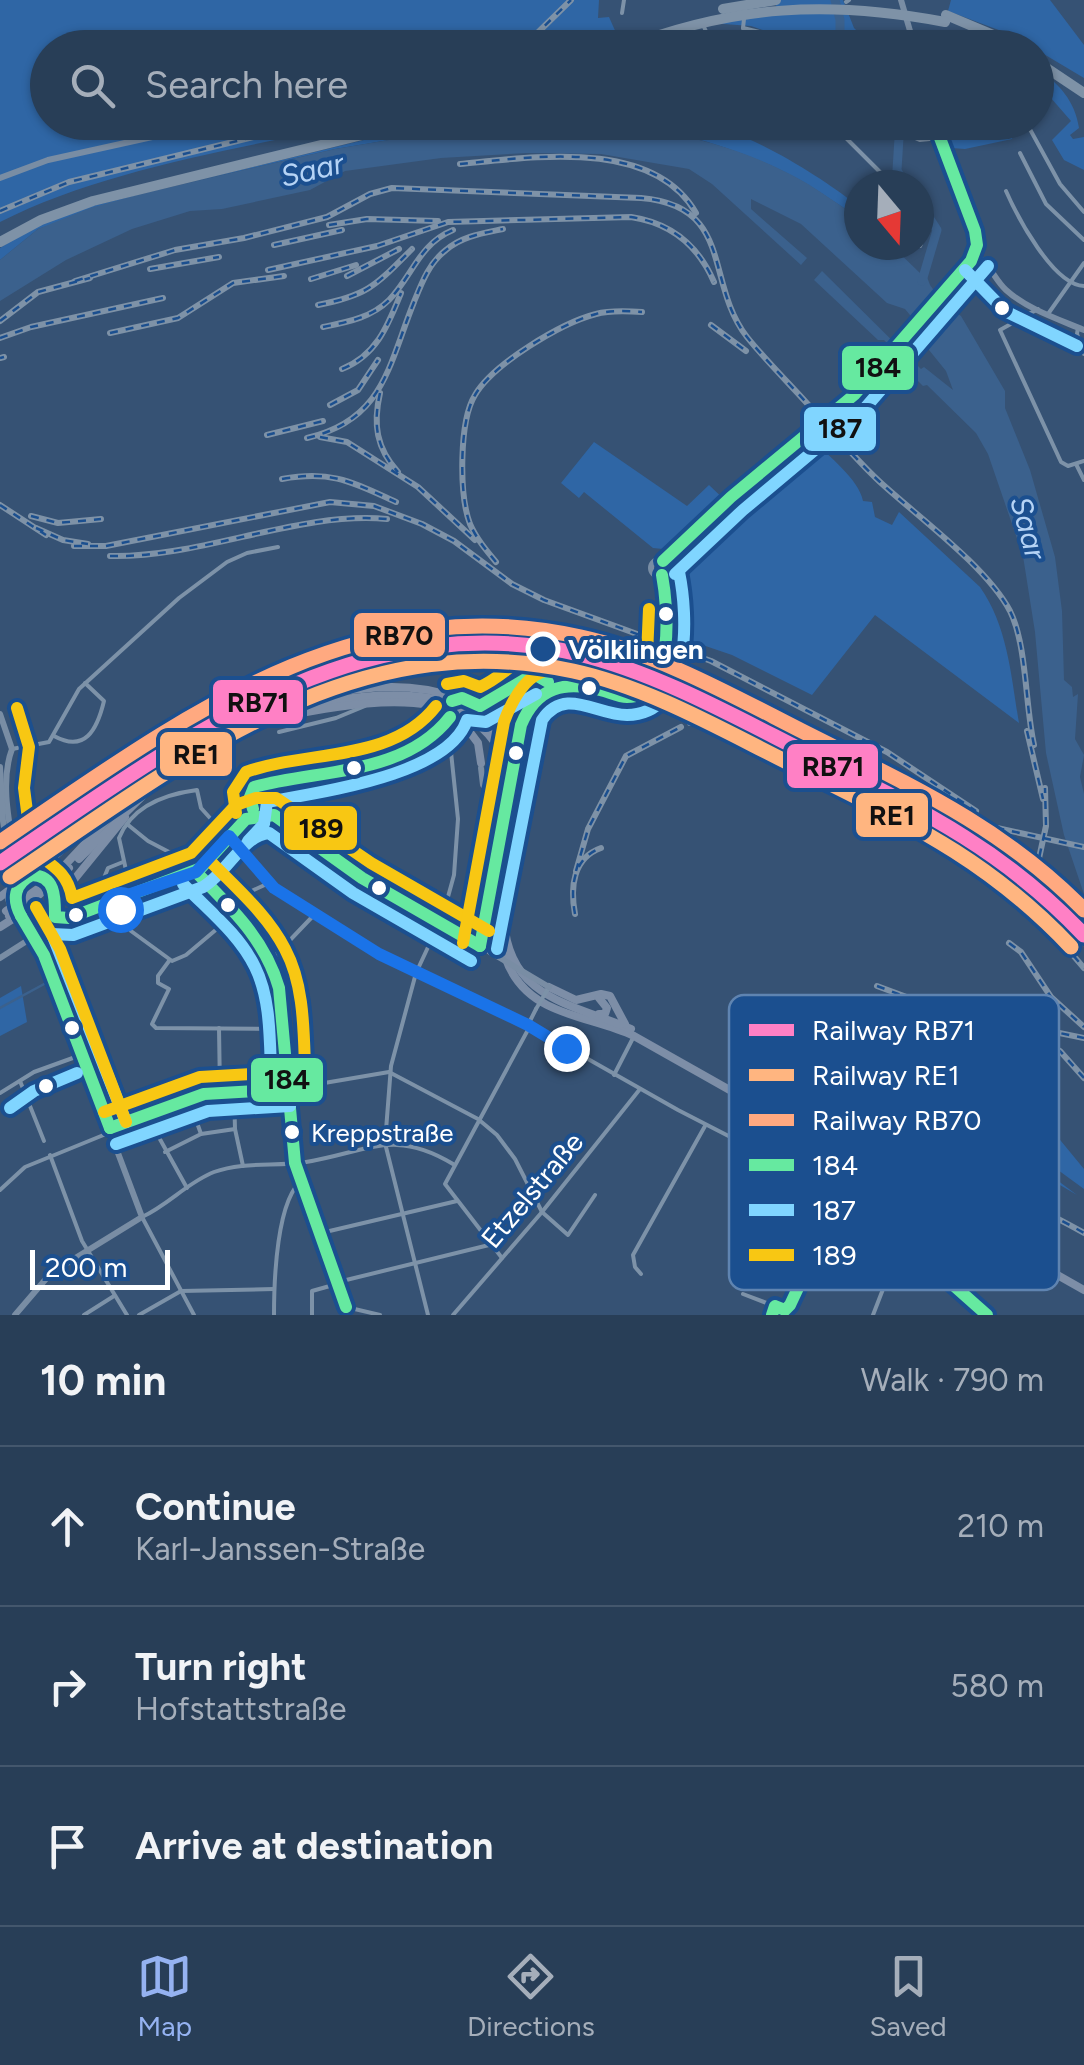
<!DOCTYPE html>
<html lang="en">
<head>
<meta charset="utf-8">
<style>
  body { margin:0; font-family:Figtree,sans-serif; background:#344961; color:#f1f3f6 }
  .compass { position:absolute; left:844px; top:170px; width:90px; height:90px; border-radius:50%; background:#283e57; box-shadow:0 2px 8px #0004; rotate:161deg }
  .scale { position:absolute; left:30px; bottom:25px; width:140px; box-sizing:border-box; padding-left:10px; border:5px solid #fff; border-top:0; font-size:28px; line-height:35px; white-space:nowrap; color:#fff; -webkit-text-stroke:8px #1b4f8f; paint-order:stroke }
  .stop { position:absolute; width:30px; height:30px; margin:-22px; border:8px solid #1a73e8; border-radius:50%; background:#fff }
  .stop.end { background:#1a73e8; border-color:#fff; box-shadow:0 2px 10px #0008 }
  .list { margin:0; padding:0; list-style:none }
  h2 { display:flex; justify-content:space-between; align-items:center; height:130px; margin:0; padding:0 40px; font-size:42px }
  h2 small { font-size:32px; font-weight:400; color:#a5aeba }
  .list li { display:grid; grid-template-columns:65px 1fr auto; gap:30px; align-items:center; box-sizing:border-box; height:160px; padding:0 40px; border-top:2px solid #44576d }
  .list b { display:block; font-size:38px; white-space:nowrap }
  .list p { margin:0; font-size:32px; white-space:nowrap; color:#a5aeba }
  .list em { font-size:32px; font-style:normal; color:#a5aeba }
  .icon { flex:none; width:55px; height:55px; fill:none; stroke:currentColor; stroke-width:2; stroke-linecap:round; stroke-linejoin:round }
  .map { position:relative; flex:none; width:1084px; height:1315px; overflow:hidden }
  .search { position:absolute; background:#283e57; box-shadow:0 2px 8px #0004; left:30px; right:30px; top:30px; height:110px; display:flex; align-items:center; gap:25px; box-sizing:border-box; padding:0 35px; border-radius:55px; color:#a5aeba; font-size:38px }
  .sheet { height:610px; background:#283e57 }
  nav { display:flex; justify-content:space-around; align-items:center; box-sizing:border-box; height:140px; border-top:2px solid #44576d; background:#283e57; font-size:28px; color:#a5aeba }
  nav a { display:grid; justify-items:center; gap:5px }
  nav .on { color:#95b2f1 }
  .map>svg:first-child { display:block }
</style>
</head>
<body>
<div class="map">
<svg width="1084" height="1315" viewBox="0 0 1084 1315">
  <rect width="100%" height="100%" fill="#365274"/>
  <g fill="#2f66a5">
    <path d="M0,0h599l-1,18 11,-1 8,18 -24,1 -24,12h-521v74l312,1c-115,24 -256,46 -360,99z"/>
    <polygon points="775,0 843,0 854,28 873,47 812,47 751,26 710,23 777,10"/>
    <polygon points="951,0 1050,0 1084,45 1084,78 1012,35 948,11"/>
    <path d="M1037,69c22,14 38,32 42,59l-9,7 3,4 11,-2v33l-20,-10 -12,-20 19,-19 -34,-39z"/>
    <polygon points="434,123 541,123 443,131 335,149 149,192 38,229 0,260 0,248 36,225 68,212"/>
    <path d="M606,123c30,0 63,-5 93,0 46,6 121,53 158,82l2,13c-19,-12 -39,-27 -59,-38 -59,-32 -128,-52 -194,-57z"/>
    <polygon points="942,123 1017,123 1012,139 965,149 951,148"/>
    <path d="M812,439c16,17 47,40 51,62l9,1 3,15 17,8 7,-13 81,75c28,40 31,89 39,136l-144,-108 -63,80 -80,-40 -59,-20 1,-77 -11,-9 -10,-1 -69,-56 -5,6 -18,-15 33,-41 93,64 22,-21 20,19z"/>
    <polygon points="21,986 27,1022 0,1036 0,998"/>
    <polygon points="975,1080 997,1088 1049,1151 1047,1153 999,1101 982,1121 987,1130 1018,1138 1013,1147 1077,1195 956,1124 954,1116"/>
    <polygon points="1000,1085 1050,1112 1047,1124 1084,1169 1084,1189 1058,1170 1059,1153"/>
  </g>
  <path fill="#3b618d" d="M541,123c91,-1 179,12 260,57 20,11 39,26 58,38v27h32l30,29 3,-5 6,16 13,18 18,13 44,75v17l25,62 25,87 7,54 2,69 8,7 1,10 5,-3 -3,45 9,16 -4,22 4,17v100l-20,-59 -18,-82 -11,-121 -12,-76 -35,-102 -12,-21 -49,-48 -4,1 -8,-8 1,-7 -32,-31h-6l-64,-60 8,-9 99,98 3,-2 29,23 -7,-19 -17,-21 -5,-18 -19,-23 -18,-6 -86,-79 -50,-25v10l56,49 -6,7 -89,-81 -23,-15 -88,-15 -74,-1 -86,5 -96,13 -35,19 -88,19 -32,2 -58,18 -66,31 -66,41v-41l38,-31 52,-21 59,-16 186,-43 108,-18z"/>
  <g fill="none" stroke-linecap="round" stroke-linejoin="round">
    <polyline stroke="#3b618d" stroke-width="2.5" points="0,1008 46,983"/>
    <g stroke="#3b618d" stroke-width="9">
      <polyline points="835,0 840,20 840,48"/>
      <polyline points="900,122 897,170 904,185"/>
      <polyline points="919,202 937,230 922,281"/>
    </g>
    <g stroke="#546c89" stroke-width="6" stroke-dasharray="6 3" stroke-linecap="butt">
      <polyline points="654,685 664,659 666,632"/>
      <polyline points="476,709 517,687"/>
    </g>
    <g stroke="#7d92a8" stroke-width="4">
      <polyline points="846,2 849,0"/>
      <polyline points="622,13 624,0"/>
      <polyline points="744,19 743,28 751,48"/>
      <polyline points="703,25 714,48"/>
      <polyline points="743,28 777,36 783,48"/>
      <polyline points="680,48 682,32"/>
      <polyline points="830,122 893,185"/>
      <polyline points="1026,122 1060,184 1084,212"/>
      <polyline points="1020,153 1046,204 1084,240"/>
      <path d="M1006,191c11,25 47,94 78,95"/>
      <polyline points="920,246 921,244"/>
      <polyline points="1038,309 1000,330 1061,462 1068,466 1084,461"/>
      <polyline points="1048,314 1084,263"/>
      <polyline points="1078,327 1077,334 1084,354"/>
      <polyline points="1076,464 1084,480"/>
      <polyline points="279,732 336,718 365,706"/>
      <path d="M54,736c31,17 43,-6 50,-35l-19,-18"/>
      <polyline points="12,749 49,742 79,689 179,598 227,562 247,553 278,547"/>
      <polyline points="250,818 253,809 250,791 254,787 278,782"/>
      <polyline points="127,824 148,841 190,863 244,920 272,959 279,988 295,1163 349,1315"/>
      <polyline points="229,836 275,888 388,960 528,1025 678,1110 855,1201 987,1315"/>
      <polyline points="98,893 108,868 123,862"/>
      <path d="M131,893l-12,-55c13,-32 47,-44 78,-48l4,18 27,30"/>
      <polyline points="234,899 269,883"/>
      <polyline points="117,902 131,931 172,961 186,955 237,912"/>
      <polyline points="272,959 313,916"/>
      <polyline points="169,961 158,976 158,983 169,989 152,1024 156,1028 283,1029"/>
      <polyline points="528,1025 536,1009"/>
      <polyline points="219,1028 220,1091"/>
      <polyline points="614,1075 634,1036"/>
      <polyline points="20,1081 44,1141"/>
      <polyline points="234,1091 235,1129 243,1166"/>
      <polyline points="0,1093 34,1072 81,1055"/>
      <polyline points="189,1100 201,1134"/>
      <polyline points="146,1114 187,1188"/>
      <polyline points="110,1128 204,1094 289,1089 389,1072 478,1119 497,1135 515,1159 542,1212 568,1235 595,1195"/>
      <polyline points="165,1152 201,1134 235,1129"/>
      <polyline points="50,1155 82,1241 127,1315"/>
      <polyline points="0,1190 25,1167 106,1134"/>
      <polyline points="321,1233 457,1201"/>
      <polyline points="502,1258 445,1184 530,1026"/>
      <polyline points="641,1274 635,1267 633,1255 705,1126"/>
      <polyline points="338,1282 489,1245"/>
      <polyline points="743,1294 785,1310 787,1315"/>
      <polyline points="346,1307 380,1315"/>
      <polyline points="785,1310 803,1280 856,1165"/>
      <polyline points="84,1315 114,1296"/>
      <polyline points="139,1315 181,1291 274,1289"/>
      <path d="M194,1315l-52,-98c26,-12 46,-35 72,-45 30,-11 62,-5 92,-10 61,-10 88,-34 147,2"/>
      <path d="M274,1315c0,-31 2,-119 30,-136"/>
      <polyline points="312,1315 312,1291 337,1284"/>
      <polyline points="428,1315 385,1143 391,1066 416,973 443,915 454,875 458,819 449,733"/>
      <polyline points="453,1315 542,1212 640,1089"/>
      <polyline points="873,1315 902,1240"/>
    </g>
    <g stroke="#798da4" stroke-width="6">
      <polyline points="901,0 915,48"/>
      <polyline points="882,122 920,139 939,137"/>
      <polyline points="913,134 936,129"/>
      <polyline points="0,178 48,160 220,122"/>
      <path d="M975,255c15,8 19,24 31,35 21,19 52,29 78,40"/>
      <polyline points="865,383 975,255 975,231 934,122"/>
      <circle cx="659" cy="568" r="8"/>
      <polyline points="663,561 731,497 769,466"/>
      <polyline points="662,575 666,588 666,632"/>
      <polyline points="517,687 534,674 542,676 551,686"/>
      <polyline points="454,699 462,698 473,704"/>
      <path d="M0,714l12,35c-12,32 -3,73 3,108 18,31 40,8 39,59l9,3"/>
      <polyline points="438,732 447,731 476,709"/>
      <polyline points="0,767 3,821 12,881"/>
      <polyline points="481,768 483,785 491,792 510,797"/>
      <path d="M514,773c4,-20 3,-45 12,-63 32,-63 93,12 128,-25"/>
      <path d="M278,782c44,-6 150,-22 172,-65"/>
      <path d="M12,909c-10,-18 0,-34 21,-35"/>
      <polyline points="22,916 42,914 49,906 51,895"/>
      <polyline points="38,934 101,905 196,872 243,822 265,814 286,822 362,878 490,952"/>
      <polyline points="38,934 40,926 53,909"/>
      <polyline points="480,946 508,805"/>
      <polyline points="0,958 33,937"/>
      <polyline points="15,1315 51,1273 142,1217 47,964 21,916"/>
    </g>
    <g stroke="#7d8ea7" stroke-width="8">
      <path d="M295,705c49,-18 112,-26 161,-7"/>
      <path d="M511,823c-9,61 -34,146 36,182 28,14 59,18 87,31l450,254"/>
      <path d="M517,824l-13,97c5,78 69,83 127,108"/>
      <polyline points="79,859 178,761"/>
      <polyline points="65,865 143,782 174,756"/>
      <polyline points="25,869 40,867 50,860 127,793"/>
      <polyline points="0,897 8,891"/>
      <polyline points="55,903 125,817"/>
      <polyline points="0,927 19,915"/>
      <polyline points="549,987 576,1000 601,994 610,996 625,1024"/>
      <polyline points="599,998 607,1008 605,1014 599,1014"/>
    </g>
    <g stroke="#7e92a7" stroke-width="10">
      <polyline points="946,15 1024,48"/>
      <polyline points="580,48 598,42 615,47"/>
      <polyline points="1036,61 1084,93"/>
      <polyline points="0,242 41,220 93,201 415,122"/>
    </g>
    <defs>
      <g id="rail">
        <polyline points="522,48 571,0"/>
        <path d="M460,164c73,-7 193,-26 236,49"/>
        <polyline points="0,211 69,182 315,122"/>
        <polyline points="329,225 367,219 438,221"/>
        <polyline points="274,245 342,230"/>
        <polyline points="150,269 219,257"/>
        <path d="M268,270l109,-24 71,-24 183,-5c40,6 67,28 83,65"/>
        <polyline points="347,276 399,249"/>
        <polyline points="311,279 356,265"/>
        <path d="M75,281l100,-31 69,-12 83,-21 43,-23 22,-6 249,10c94,8 63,84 106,139 20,25 44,48 66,73 22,24 43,50 67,72 38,35 106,84 130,129 17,34 15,94 24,134"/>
        <path d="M318,305c51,-10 58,-20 94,-56"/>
        <polyline points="0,321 38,292 90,278"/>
        <polyline points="711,325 746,351"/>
        <path d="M323,327c24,-5 48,-9 66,-27 24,-25 30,-56 64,-70"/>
        <polyline points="110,333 178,318 233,283 284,276"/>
        <polyline points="0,338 31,327 163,298"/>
        <polyline points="0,358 4,357"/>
        <path d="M342,369c35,-14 46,-44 59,-76"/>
        <path d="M380,393c-7,31 -4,55 18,79"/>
        <polyline points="330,405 358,390 378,360"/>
        <polyline points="267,435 323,421"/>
        <polyline points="320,437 347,442 418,487 475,540"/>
        <path d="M307,438c77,-18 81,-72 107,-136 8,-20 15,-39 32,-52 16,-14 38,-17 57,-21"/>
        <path d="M282,479c50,-9 70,3 114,23"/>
        <polyline points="0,505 46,535"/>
        <polyline points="31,516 58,523 101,519"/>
        <polyline points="36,528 63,540 88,544"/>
        <polyline points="74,546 106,546 330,502 374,506 422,524 454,541 512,584 544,600 711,661 887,752 976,811"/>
        <path d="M110,556c93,2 187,-45 277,-37"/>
        <path d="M496,562c-10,-12 -20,-24 -26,-38 -11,-29 -11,-103 5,-129 18,-31 86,-72 121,-81 14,-4 31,-3 46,-2"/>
        <polyline points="657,655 722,682"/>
        <polyline points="708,680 909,781"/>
        <polyline points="235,707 295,674 350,656 478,633 542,635 581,643 641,663 936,810 979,824 1084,847"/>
        <polyline points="690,723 719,719 748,728"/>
        <polyline points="1027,731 1043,799"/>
        <path d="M928,819c61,32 109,73 156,124"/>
        <polyline points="0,855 181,733 243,697"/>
        <polyline points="576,871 588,829 626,756 681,727"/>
        <polyline points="1036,872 1046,826 1045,788"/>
        <polyline points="1032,907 1084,968"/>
        <path d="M575,914c-5,-27 -2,-56 26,-66"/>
        <polyline points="1009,943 1021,952 1051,997 1084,1027"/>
        <polyline points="877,986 955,1015 1021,1028 1060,1051 1084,1078"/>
        <polyline points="1030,1027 1084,1038"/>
        <path d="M890,1112c56,0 80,49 120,78 22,17 50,29 74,43"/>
      </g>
    </defs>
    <use href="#rail" stroke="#7e92a7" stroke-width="6"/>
    <use href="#rail" stroke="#1b4f8f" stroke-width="2.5" stroke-dasharray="8" stroke-linecap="butt"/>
    <polyline stroke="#7d92a8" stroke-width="4" points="536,1009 549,987"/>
    <g stroke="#798da4" stroke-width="6">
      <polyline points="769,466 839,409 865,383"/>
      <polyline points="490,952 549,987"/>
    </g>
    <g stroke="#7d8ea7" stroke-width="8">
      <polyline points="457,715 478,743 481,763"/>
      <path d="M174,756c49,-33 101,-46 158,-55 100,-17 193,-2 185,123"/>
      <path d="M178,761c47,-33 103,-46 159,-54 93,-14 182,-4 174,116"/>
      <polyline points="6,911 39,888"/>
      <polyline points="9,916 32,901 69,868"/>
    </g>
    <g stroke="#7e92a7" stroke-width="10">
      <polyline points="723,9 776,0"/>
      <polyline points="607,48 630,38"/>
      <path d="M623,48c111,-43 206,-48 322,-26"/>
    </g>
    <defs>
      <g id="bus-1">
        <polyline points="663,561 731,497 854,395 971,261 977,245 975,231 934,122"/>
        <polyline points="452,701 462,698 480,706 534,674 548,682"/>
        <path d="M253,809l-3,-12 4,-10c65,-18 150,-11 196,-70"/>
        <path d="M196,872c35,36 69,67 83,116l16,175 51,144"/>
        <path d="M21,916c-9,-17 -7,-32 11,-41 24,1 23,23 23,42l14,1 132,-50 45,-49 28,-4 88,63 118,68"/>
        <polyline points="21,916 44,955 110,1128"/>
        <path d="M480,946l41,-221c16,-39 45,-45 83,-34 7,2 15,6 23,6 49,0 41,-90 35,-122"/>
        <polyline points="110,1128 204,1094 289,1089"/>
        <polyline points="772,1315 775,1306 785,1310 790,1305 842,1194 871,1212 987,1315"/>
      </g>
      <g id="bus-2">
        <polyline points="965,270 1005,311 1077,346"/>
        <polyline points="675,574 743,510 866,407 988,266"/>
        <path d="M248,841l16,-17 3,-22c52,-10 181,-26 200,-82l19,2 50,-28"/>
        <path d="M183,884c25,26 56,50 72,83 18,36 14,84 17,123"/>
        <path d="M497,949l45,-229c23,-34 54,-5 85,-5 66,-1 61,-100 52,-143"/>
        <polyline points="10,1108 34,1091 77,1073"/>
        <path d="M126,1122l-74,-188 21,1 130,-48c25,-15 39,-51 66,-54l84,60 118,68"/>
        <polyline points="116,1144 208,1111 290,1106"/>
      </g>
      <g id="bus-3">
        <path d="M447,684l17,-3 16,6c33,-15 39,-42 77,-20"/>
        <path d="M17,708l12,39 -5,41 8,62c19,15 36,22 40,48l119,-45 45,-48 20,-7h20l95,65 118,68"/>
        <path d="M236,813l-3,-21 13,-20c61,-22 146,-9 190,-66"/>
        <path d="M209,860c27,28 58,54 76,89 22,41 18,94 21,139"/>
        <polyline points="36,907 60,949 126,1122"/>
        <path d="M463,943l41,-221c16,-43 37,-63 85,-51 16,4 31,9 48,5l10,-21 2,-46"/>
        <polyline points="104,1112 200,1077 288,1072"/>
      </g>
    </defs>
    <use href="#bus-1" stroke="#1b4f8f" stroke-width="20"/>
    <use href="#bus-2" stroke="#1b4f8f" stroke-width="20"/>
    <use href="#bus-3" stroke="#1b4f8f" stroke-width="20"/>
    <use href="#bus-1" stroke="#66e9a0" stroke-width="12"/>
    <use href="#bus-2" stroke="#80d5ff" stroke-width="12"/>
    <use href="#bus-3" stroke="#f8c713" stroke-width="12"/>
    <defs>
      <path id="rail-1" d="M0,863c173,-117 357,-261 579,-209 77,19 151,60 222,96 109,55 197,94 283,185"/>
      <path id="rail-2" d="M10,877c171,-115 343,-254 563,-206 78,17 151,60 222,95 109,55 190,90 276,181"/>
      <path id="rail-3" d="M0,842c178,-121 353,-256 581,-205 78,17 152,59 223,95 103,52 198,94 280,178"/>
    </defs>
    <use href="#rail-1" stroke="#1b4f8f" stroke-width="22"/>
    <use href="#rail-2" stroke="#1b4f8f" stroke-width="22"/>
    <use href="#rail-3" stroke="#1b4f8f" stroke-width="22"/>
    <use href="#rail-1" stroke="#ff80c5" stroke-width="15"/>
    <use href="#rail-2" stroke="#ffb580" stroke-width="15"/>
    <use href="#rail-3" stroke="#ffa980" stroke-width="15"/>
  </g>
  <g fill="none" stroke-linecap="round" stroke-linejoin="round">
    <polyline stroke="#1a73e8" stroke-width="12" points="120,909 116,899 196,872 229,836 274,888 379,954 528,1025 566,1048"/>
  </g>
  <g fill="#fff" stroke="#1b4f8f" stroke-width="4">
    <circle cx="1002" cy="308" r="9"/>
    <circle cx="666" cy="614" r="9"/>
    <circle cx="589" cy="688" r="9"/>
    <circle cx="516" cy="753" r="9"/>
    <circle cx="354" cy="768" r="9"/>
    <circle cx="379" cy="888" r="9"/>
    <circle cx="228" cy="905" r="9"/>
    <circle cx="76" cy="915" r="9"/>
    <circle cx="72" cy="1028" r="9"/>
    <circle cx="46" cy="1086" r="9"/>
    <circle cx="292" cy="1132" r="9"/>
  </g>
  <circle fill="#1b4f8f" stroke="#fff" stroke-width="5" cx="543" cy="649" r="15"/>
  <g text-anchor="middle" stroke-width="8" stroke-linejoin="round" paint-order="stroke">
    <g font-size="26" fill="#fff" stroke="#1b4f8f" text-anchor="start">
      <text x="311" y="1142">Kreppstraße</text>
    </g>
    <g font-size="28" font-weight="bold" fill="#fff" stroke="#1b4f8f" text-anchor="start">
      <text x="568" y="659">Völklingen</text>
    </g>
    <g font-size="28" fill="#fff" stroke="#1b4f8f">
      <text transform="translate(532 1190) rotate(-50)" y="10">Etzelstraße</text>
    </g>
    <g font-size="30" font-style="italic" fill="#b5d3f5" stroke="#1b4f8f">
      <text transform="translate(312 170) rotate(-13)" y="10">Saar</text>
      <text transform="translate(1028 528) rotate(75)" y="10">Saar</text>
    </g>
  </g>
  <rect x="729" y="995" width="330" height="295" rx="15" fill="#1b4f8f" stroke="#5f84b1" stroke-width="2.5"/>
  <rect x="749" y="1024" width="45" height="12" fill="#ff80c5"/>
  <rect x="749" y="1069" width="45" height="12" fill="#ffb580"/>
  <rect x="749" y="1114" width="45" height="12" fill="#ffa980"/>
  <rect x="749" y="1159" width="45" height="12" fill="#66e9a0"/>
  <rect x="749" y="1204" width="45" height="12" fill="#80d5ff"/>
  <rect x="749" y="1249" width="45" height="12" fill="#f8c713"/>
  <g font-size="28" fill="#fff">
    <text x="812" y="1040">Railway RB71</text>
    <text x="812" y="1085">Railway RE1</text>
    <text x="812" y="1130">Railway RB70</text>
    <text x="812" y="1175">184</text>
    <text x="812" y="1220">187</text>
    <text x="812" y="1265">189</text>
  </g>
  <g stroke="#1b4f8f" stroke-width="4">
    <rect x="840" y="344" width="76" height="48" rx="10" fill="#66e9a0"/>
    <rect x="802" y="405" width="76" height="48" rx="10" fill="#80d5ff"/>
    <rect x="352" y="611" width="95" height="48" rx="10" fill="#ffa980"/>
    <rect x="211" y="678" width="94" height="48" rx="10" fill="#ff80c5"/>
    <rect x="158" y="730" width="76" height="48" rx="10" fill="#ffb580"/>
    <rect x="785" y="742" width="95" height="48" rx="10" fill="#ff80c5"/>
    <rect x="854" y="791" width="76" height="48" rx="10" fill="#ffb580"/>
    <rect x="282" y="804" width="77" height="48" rx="10" fill="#f8c713"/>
    <rect x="249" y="1056" width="76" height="48" rx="10" fill="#66e9a0"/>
  </g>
  <g font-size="28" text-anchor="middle" font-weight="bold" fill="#111">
    <text x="878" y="377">184</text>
    <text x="840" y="438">187</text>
    <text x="399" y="645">RB70</text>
    <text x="258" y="712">RB71</text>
    <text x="196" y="764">RE1</text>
    <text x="833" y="776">RB71</text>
    <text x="892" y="825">RE1</text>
    <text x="321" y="838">189</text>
    <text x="287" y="1089">184</text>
  </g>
</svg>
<svg class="compass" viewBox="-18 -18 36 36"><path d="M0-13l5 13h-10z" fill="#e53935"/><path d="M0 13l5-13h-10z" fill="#a5aeba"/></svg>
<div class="scale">200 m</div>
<div class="stop" style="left:120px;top:909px"></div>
<div class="stop end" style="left:566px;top:1048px"></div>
<div class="search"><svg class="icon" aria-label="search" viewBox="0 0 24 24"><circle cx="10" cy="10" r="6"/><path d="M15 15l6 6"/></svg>Search here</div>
</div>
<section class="sheet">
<h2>10 min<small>Walk · 790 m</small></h2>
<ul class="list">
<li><svg class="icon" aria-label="ahead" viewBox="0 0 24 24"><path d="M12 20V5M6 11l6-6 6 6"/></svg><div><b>Continue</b><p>Karl-Janssen-Straße</p></div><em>210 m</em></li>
<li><svg class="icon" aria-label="right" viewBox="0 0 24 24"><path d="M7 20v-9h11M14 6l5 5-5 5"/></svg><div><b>Turn right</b><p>Hofstattstraße</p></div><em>580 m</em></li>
<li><svg class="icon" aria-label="arrive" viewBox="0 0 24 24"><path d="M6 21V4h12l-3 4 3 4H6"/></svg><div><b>Arrive at destination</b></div></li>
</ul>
</section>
<nav>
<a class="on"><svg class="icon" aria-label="map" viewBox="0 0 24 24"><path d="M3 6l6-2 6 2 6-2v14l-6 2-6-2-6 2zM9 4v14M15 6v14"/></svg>Map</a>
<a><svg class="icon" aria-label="directions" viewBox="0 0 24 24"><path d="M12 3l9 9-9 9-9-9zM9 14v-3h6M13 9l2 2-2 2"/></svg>Directions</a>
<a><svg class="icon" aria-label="saved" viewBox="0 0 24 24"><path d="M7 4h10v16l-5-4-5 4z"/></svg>Saved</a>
</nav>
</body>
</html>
